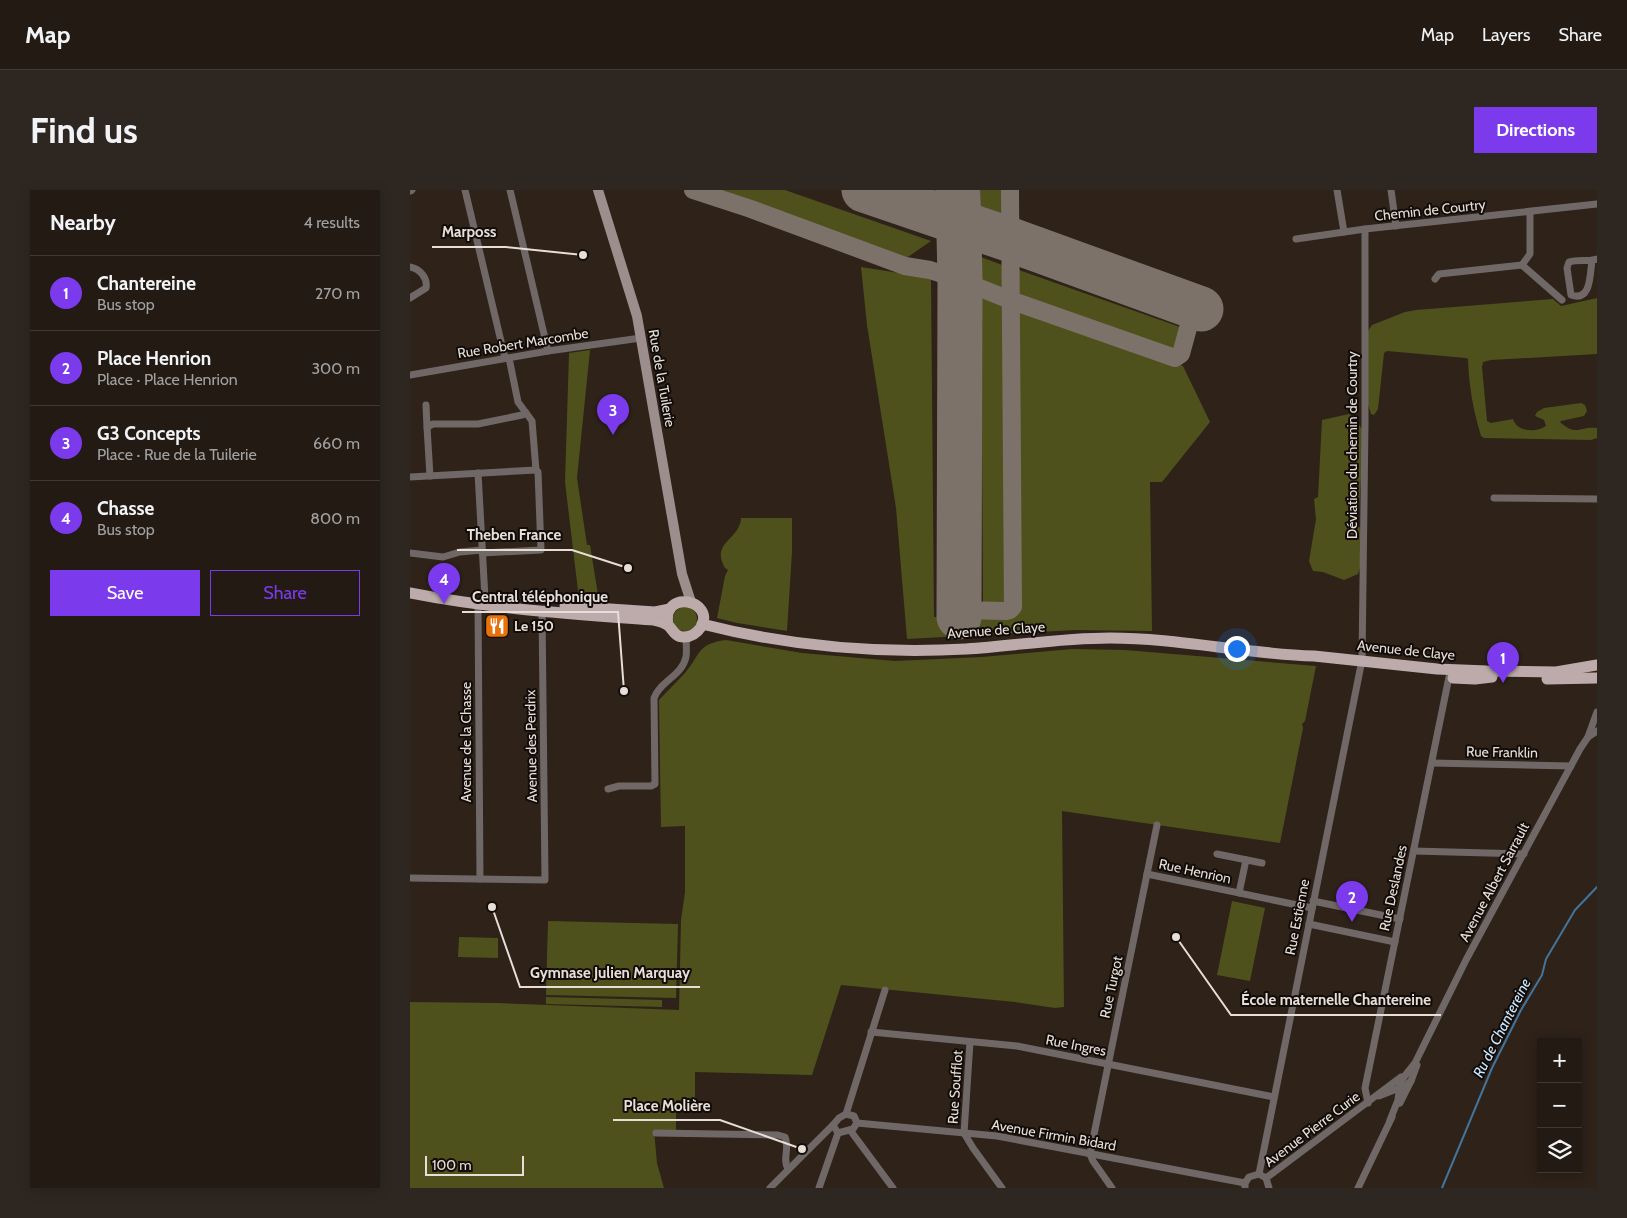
<!DOCTYPE html>
<html lang="en">
<head>
<meta charset="utf-8">
<style>
  body { margin:0; font-family:Cabin,sans-serif; background:#2e2721; color:#f1f3f6 }
  .controls { position:absolute; right:15px; bottom:15px; display:grid; overflow:hidden; border-radius:0px; box-shadow:0 2px 12px #0003 }
  .controls button { width:45px; height:45px; display:grid; place-items:center; padding:0; border:0; border-bottom:1px solid #3f3833; background:#221a13; color:#f1f3f6; font:25px sans-serif }
  .scale { position:absolute; left:15px; bottom:12px; width:99px; box-sizing:border-box; padding-left:5px; border:2px solid #e7ded8; border-top:0; font-size:14px; line-height:18px; white-space:nowrap; color:#e7ded8; -webkit-text-stroke:4px #120c09; paint-order:stroke }
  .you { position:absolute; left:826px; top:458px; width:18px; height:18px; margin:-12px; border:4px solid #fff; border-radius:50%; background:#1a73e8; box-shadow:0 0 0 8px #1a73e833 }
  .badge { display:grid; place-items:center; width:32px; height:32px; border-radius:50%; background:#7c3aed; color:#fff; font-size:16px; font-weight:700 }
  .pin { position:absolute; translate:-50% -41px; filter:drop-shadow(0 1px 2px #0008) }
  .pin::after { content:''; position:absolute; top:26px; width:18px; height:15px; background:inherit; clip-path:polygon(0 0,100% 0,50% 100%) }
  .list { margin:0; padding:0; list-style:none }
  h2 { display:flex; justify-content:space-between; align-items:center; height:65px; margin:0; padding:0 20px; font-size:21px }
  h2 small { font-size:16px; font-weight:400; color:#a2a1a0 }
  .list li { display:grid; grid-template-columns:32px 1fr auto; gap:15px; align-items:center; box-sizing:border-box; height:75px; padding:0 20px; border-top:1px solid #3f3833 }
  .list b { display:block; font-size:19px; white-space:nowrap }
  .list p { margin:0; font-size:16px; white-space:nowrap; color:#a2a1a0 }
  .list em { font-size:16px; font-style:normal; color:#a2a1a0 }
  .actions { display:flex; gap:10px; padding:15px 20px }
  .actions a { flex:1; padding:11px 0; border:1px solid #7c3aed; border-radius:0px; text-align:center; font-size:18px; color:#7c3aed }
  .actions .main { background:#7c3aed; color:#fff }
  .icon { flex:none; width:28px; height:28px; fill:none; stroke:currentColor; stroke-width:2; stroke-linecap:round; stroke-linejoin:round }
  .map { position:relative; flex:none; width:1187px; height:998px; overflow:hidden; border-radius:0px }
  header { display:flex; align-items:center; gap:30px; box-sizing:border-box; height:70px; padding:0 25px; background:#221a13; border-bottom:1px solid #3f3833 }
  header strong { font-size:24px }
  nav { display:flex; gap:28px; margin-inline-start:auto; font-size:18px }
  .intro { display:flex; align-items:center; justify-content:space-between; box-sizing:border-box; height:120px; padding:0 30px }
  h1 { margin:0; font-size:35px }
  .button { padding:12px 22px; border-radius:0px; background:#7c3aed; color:#fff; font-size:18px; font-weight:700 }
  main { display:flex; gap:30px; padding:0 30px }
  aside { flex:1; background:#221a13; border-radius:0px; box-shadow:0 2px 12px #0003 }
  .map>svg:first-child { display:block }
</style>
</head>
<body>
<header>
<strong>Map</strong>
<nav><a>Map</a><a>Layers</a><a>Share</a></nav>
</header>
<div class="intro"><h1>Find us</h1><a class="button">Directions</a></div>
<main>
<aside>
<h2>Nearby<small>4 results</small></h2>
<ul class="list">
<li><span class="badge">1</span><div><b>Chantereine</b><p>Bus stop</p></div><em>270 m</em></li>
<li><span class="badge">2</span><div><b>Place Henrion</b><p>Place · Place Henrion</p></div><em>300 m</em></li>
<li><span class="badge">3</span><div><b>G3 Concepts</b><p>Place · Rue de la Tuilerie</p></div><em>660 m</em></li>
<li><span class="badge">4</span><div><b>Chasse</b><p>Bus stop</p></div><em>800 m</em></li>
</ul>
<div class="actions"><a class="main">Save</a><a>Share</a></div>
</aside>
<div class="map">
<svg width="1187" height="998" viewBox="0 0 1187 998">
  <rect width="100%" height="100%" fill="#2e2219"/>
  <g fill="#4e511c">
    <polygon points="298,0 375,0 521,51 495,69"/>
    <polygon points="571,0 594,0 594,24 571,16"/>
    <polygon points="571,67 595,76 595,104 571,94"/>
    <polygon points="451,77 521,88 524,427 599,426 604,425 609,414 605,117 773,176 800,232 752,292 740,292 742,441 665,440 497,449 486,318 457,135"/>
    <polygon points="606,79 773,138 765,162 607,108"/>
    <polygon points="571,104 595,114 598,414 573,415"/>
    <path d="M1187,108v56l-106,6 -8,2 -1,5 5,54 4,2 22,-4c4,13 23,14 33,7l-2,-6 -9,-4 2,-4 7,-4 37,-5 4,2 2,6 -3,5 -23,5 -1,1c17,15 19,4 37,6v10l-6,2 -107,-2 -3,-2c-8,-27 -12,-49 -13,-77l-2,-1 -79,-7 -3,2 -6,56 -4,6 -3,-1 -3,-10v-73l4,-6 33,-13 11,-2 137,-11 8,7z"/>
    <polygon points="180,160 167,288 177,355 180,355 189,411 169,409 155,292 159,163"/>
    <polygon points="939,224 945,229 954,242 948,333 954,351 954,366 948,384 934,390 913,382 903,381 899,371 906,329 904,309 908,307 912,230"/>
    <path d="M331,328h51v34l-5,79 -50,-8 -20,-5 8,-42 3,-6 -3,-2c-15,-26 15,-28 16,-50z"/>
    <circle cx="275" cy="429" r="12"/>
    <path d="M316,450l76,13 93,8 87,-4 90,-8 53,1 191,16 -11,55 -3,3 1,4 -23,115 -218,-32 2,196 -9,1 -40,-6 -174,-17 -29,90 -117,-3v28h-19v30h-22l3,33 7,25h-254v-186l88,1 181,7 2,-90 4,-28v-66l-24,1 -2,-127c8,-9 17,-17 25,-26 17,-19 12,-30 42,-34z"/>
    <polygon points="822,711 855,718 840,791 807,785"/>
    <polygon points="138,731 268,734 266,808 136,805"/>
    <polygon points="49,747 88,748 88,768 48,767"/>
    <polygon points="136,807 252,810 252,817 136,814"/>
  </g>
  <g fill="none" stroke-linecap="round" stroke-linejoin="round">
    <polyline stroke="#43759c" stroke-width="2" points="1032,998 1082,878 1111,820 1132,785 1136,769 1165,720 1187,697"/>
    <g stroke="#7d726a" stroke-width="18">
      <polyline points="283,0 341,19 495,76 520,80 550,90 600,110 765,168 771,164 784,116"/>
      <polyline points="549,420 596,421 600,420 603,417 600,0"/>
    </g>
    <g stroke="#7d726a" stroke-width="45">
      <polyline points="454,0 601,50 791,119"/>
      <polyline points="548,0 550,90 549,427"/>
    </g>
    <g stroke="#706867" stroke-width="7">
      <polyline points="55,0 95,168"/>
      <polyline points="100,0 138,161"/>
      <polyline points="927,0 934,42"/>
      <polyline points="981,0 986,36"/>
      <polyline points="0,1 2,0"/>
      <polyline points="886,49 955,39 1187,14"/>
      <path d="M1182,70c-2,15 -1,42 -21,35l-4,-27 2,-6c9,-3 19,0 28,-3"/>
      <polyline points="1112,75 1120,64 1120,22"/>
      <polyline points="1112,75 1152,110"/>
      <path d="M0,77c10,2 18,11 16,21l-16,10"/>
      <polyline points="1025,89 1029,84 1112,75"/>
      <polyline points="0,185 138,161 231,148"/>
      <polyline points="16,215 17,237"/>
      <polyline points="68,283 75,408"/>
      <polyline points="20,286 17,237 23,234 68,234 112,225 116,223"/>
      <polyline points="0,287 126,280"/>
      <polyline points="1084,308 1187,309"/>
      <polyline points="0,363 33,367 50,362 72,360"/>
      <polyline points="72,363 131,360 128,282 126,280 122,231 108,212 99,168"/>
      <polyline points="68,414 70,689"/>
      <polyline points="952,471 955,234 955,39"/>
      <polyline points="1178,547 1187,522"/>
      <polyline points="1022,573 1161,576"/>
      <path d="M198,599l11,-3h32l4,-2 -1,-86c6,-17 28,-22 32,-41 1,-6 0,-14 0,-20"/>
      <polyline points="1004,661 1114,664"/>
      <polyline points="807,664 852,673"/>
      <polyline points="737,684 902,718"/>
      <polyline points="0,688 135,690 132,421"/>
      <polyline points="829,703 836,670"/>
      <polyline points="903,711 990,729"/>
      <polyline points="899,734 985,752"/>
      <polyline points="461,842 607,856 864,907"/>
      <polyline points="560,852 554,943 563,958 592,998"/>
      <polyline points="969,906 994,896 1001,891 1007,875"/>
      <polyline points="958,913 955,898 1039,487"/>
      <polyline points="990,913 1001,891"/>
      <polyline points="436,924 475,800"/>
      <polygon points="436,924 444,926 447,933 443,939 428,943 423,935 429,928"/>
      <polyline points="980,930 988,910 990,892 1005,873 1056,770 1170,559 1178,547 1187,541"/>
      <polyline points="447,933 587,946 835,993"/>
      <polyline points="440,940 483,998"/>
      <path d="M246,943l122,2 7,2c5,11 -3,22 3,32"/>
      <polyline points="849,984 951,475"/>
      <polyline points="856,988 991,887"/>
      <polyline points="360,998 423,935"/>
      <polyline points="409,998 428,943"/>
      <polyline points="702,998 683,971 680,964 747,635"/>
      <polyline points="835,998 835,993 839,987 849,984 856,988 859,998"/>
      <polyline points="948,998 982,927"/>
    </g>
    <polyline stroke="#9c8e8d" stroke-width="10" points="188,0 227,126 272,384 281,412"/>
    <g stroke="#bdabab" stroke-width="11">
      <path d="M0,403c81,16 163,21 244,27 5,1 11,3 15,6 4,5 7,11 15,11 7,0 13,-4 17,-10 15,-27 -40,-39 -33,-2"/>
      <polyline points="155,416 245,422 260,419"/>
      <path d="M292,434c86,22 175,30 264,25 48,-3 95,-11 144,-11 68,0 135,16 204,18l123,13 50,2 69,1 41,-7"/>
      <polyline points="1043,488 1065,489 1082,487"/>
      <polyline points="1137,489 1187,488"/>
    </g>
  </g>
  <defs>
    <symbol id="restaurant-square" viewBox="-11 -11 22 22"><rect x="-9" y="-9" width="18" height="18" rx="4" fill="#e8710a" stroke="#120c09"/><path d="M-5-6h1v4h1v-4h1v4h1v-4h1v5L-1.5 .5V6h-2V.5L-5-1ZM5-6V6H3V1.5H1.5Q1.5-4 5-6Z" fill="#fff"/></symbol>
  </defs>
  <g fill-rule="evenodd">
    <use href="#restaurant-square" x="73" y="422" width="28" height="28"/>
  </g>
  <g text-anchor="middle" stroke-width="4" stroke-linejoin="round" paint-order="stroke">
    <g font-size="14" fill="#e7ded8" stroke="#120c09">
      <text transform="translate(1020 20) rotate(-6)" y="5">Chemin de Courtry</text>
      <text transform="translate(113 153) rotate(-9)" y="5">Rue Robert Marcombe</text>
      <text transform="translate(252 188) rotate(80)" y="5">Rue de la Tuilerie</text>
      <text transform="translate(942 255) rotate(-90)" y="5">Déviation du chemin de Courtry</text>
      <text transform="translate(586 440) rotate(-4)" y="5">Avenue de Claye</text>
      <text transform="translate(996 460) rotate(6)" y="5">Avenue de Claye</text>
      <text transform="translate(56 552) rotate(-90)" y="5">Avenue de la Chasse</text>
      <text transform="translate(121 556) rotate(-91)" y="5">Avenue des Perdrix</text>
      <text transform="translate(1092 562) rotate(1)" y="5">Rue Franklin</text>
      <text transform="translate(785 681) rotate(12)" y="5">Rue Henrion</text>
      <text transform="translate(1084 692) rotate(-62)" y="5">Avenue Albert Sarrault</text>
      <text transform="translate(983 698) rotate(-78)" y="5">Rue Deslandes</text>
      <text transform="translate(887 727) rotate(-79)" y="5">Rue Estienne</text>
      <text transform="translate(701 797) rotate(-78)" y="5">Rue Turgot</text>
      <text transform="translate(666 855) rotate(11)" y="5">Rue Ingres</text>
      <text transform="translate(545 897) rotate(-86)" y="5">Rue Soufflot</text>
      <text transform="translate(902 939) rotate(-37)" y="5">Avenue Pierre Curie</text>
      <text transform="translate(644 945) rotate(10)" y="5">Avenue Firmin Bidard</text>
    </g>
    <g font-size="14" font-weight="bold" fill="#e7ded8" stroke="#120c09" text-anchor="start">
      <text x="104" y="441">Le 150</text>
    </g>
    <g font-size="15" font-style="italic" fill="#cae7ff" stroke="#120c09">
      <text transform="translate(1092 838) rotate(-63)" y="5">Ru de Chantereine</text>
    </g>
  </g>
  <path fill="none" stroke="#e7ded8" stroke-width="2" d="M173 65L96 57H22M218 378L162 360H47M214 501L208 422H52M82 717L110 797H290M766 747L821 825H1031M392 959L310 930H203"/>
  <g fill="#e7ded8" stroke="#120c09" stroke-width="2">
    <circle cx="173" cy="65" r="5"/>
    <circle cx="218" cy="378" r="5"/>
    <circle cx="214" cy="501" r="5"/>
    <circle cx="82" cy="717" r="5"/>
    <circle cx="766" cy="747" r="5"/>
    <circle cx="392" cy="959" r="5"/>
  </g>
  <g font-size="15" text-anchor="middle" font-weight="bold" fill="#e7ded8" stroke="#120c09" stroke-width="4" stroke-linejoin="round" paint-order="stroke">
    <text x="59" y="47">Marposs</text>
    <text x="104" y="350">Theben France</text>
    <text x="130" y="412">Central téléphonique</text>
    <text x="200" y="788">Gymnase Julien Marquay</text>
    <text x="926" y="815">École maternelle Chantereine</text>
    <text x="257" y="921">Place Molière</text>
  </g>
</svg>
<div class="controls">
<button>+</button>
<button>−</button>
<button><svg class="icon" aria-label="layers" viewBox="0 0 24 24"><path d="M12 4l9 5-9 5-9-5zM3 14l9 5 9-5"/></svg></button>
</div>
<div class="scale">100 m</div>
<div class="you"></div>
<div class="pin badge" style="left:1093px;top:493px">1</div>
<div class="pin badge" style="left:942px;top:732px">2</div>
<div class="pin badge" style="left:203px;top:245px">3</div>
<div class="pin badge" style="left:34px;top:414px">4</div>
</div>
</main>
</body>
</html>
